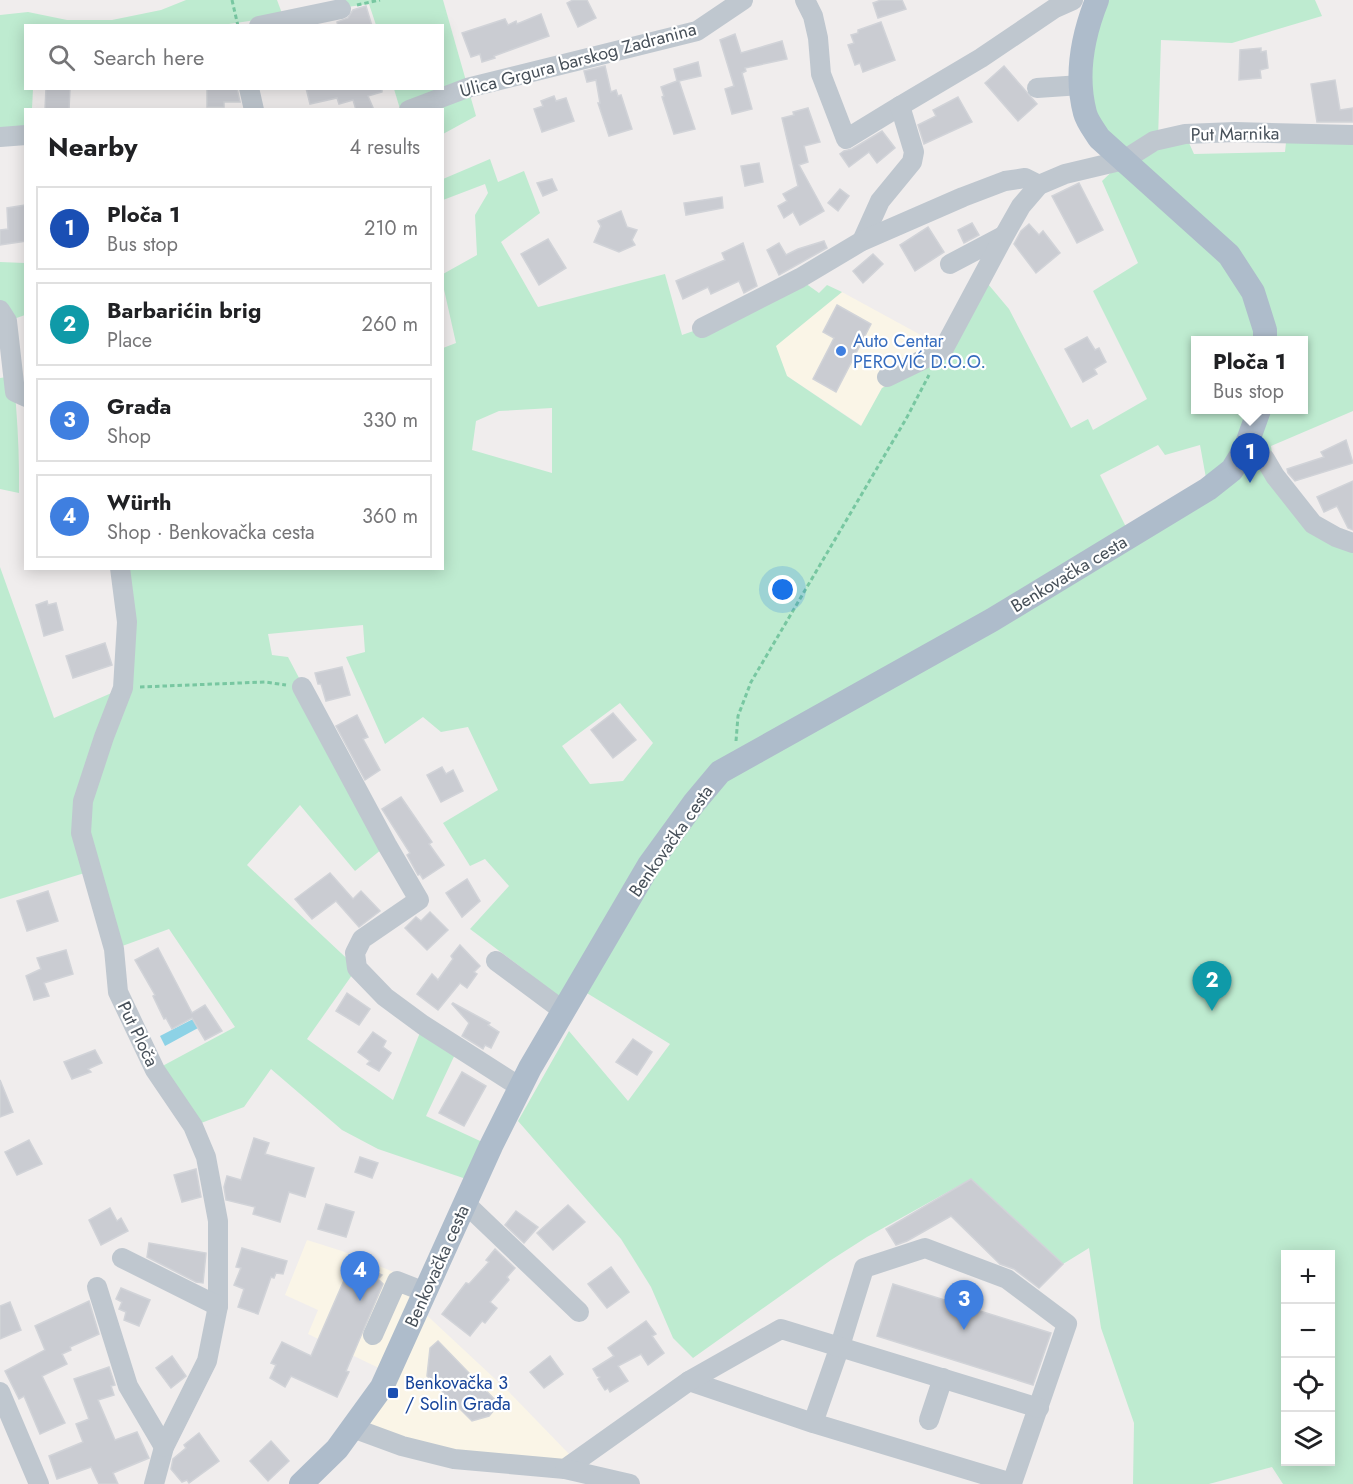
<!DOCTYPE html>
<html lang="en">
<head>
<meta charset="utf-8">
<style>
  body { margin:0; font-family:Jost,sans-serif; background:#f2f2f2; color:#202124 }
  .controls { position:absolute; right:18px; bottom:18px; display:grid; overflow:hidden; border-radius:0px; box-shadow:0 3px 15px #0003 }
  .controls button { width:54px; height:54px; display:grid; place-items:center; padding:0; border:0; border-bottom:2px solid #e0e0e0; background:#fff; color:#202124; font:30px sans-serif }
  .you { position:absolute; left:783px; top:590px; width:21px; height:21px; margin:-15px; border:4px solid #fff; border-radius:50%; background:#1a73e8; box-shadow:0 0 0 9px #1a73e833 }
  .badge { display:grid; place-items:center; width:39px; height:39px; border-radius:50%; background:#0b8043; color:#fff; font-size:20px; font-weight:700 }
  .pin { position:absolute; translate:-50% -50px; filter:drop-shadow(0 2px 3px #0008) }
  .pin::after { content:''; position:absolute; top:32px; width:21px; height:18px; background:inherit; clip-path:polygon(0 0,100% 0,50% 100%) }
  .popup { position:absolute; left:1191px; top:336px; width:117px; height:78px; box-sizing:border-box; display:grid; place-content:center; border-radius:0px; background:#fff; filter:drop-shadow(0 2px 4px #0005); font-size:20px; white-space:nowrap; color:#757577 }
  .popup b { font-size:22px; color:#202124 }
  .popup::after { content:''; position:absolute; left:50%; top:100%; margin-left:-12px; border:12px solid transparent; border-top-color:#fff }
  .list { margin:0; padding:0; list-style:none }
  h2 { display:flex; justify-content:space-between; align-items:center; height:78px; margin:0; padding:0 24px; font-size:26px }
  h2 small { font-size:20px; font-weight:400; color:#757577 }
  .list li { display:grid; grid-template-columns:39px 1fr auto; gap:18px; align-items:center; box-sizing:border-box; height:84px; margin:0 12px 12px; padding:0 12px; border:2px solid #e0e0e0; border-radius:0px }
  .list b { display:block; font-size:22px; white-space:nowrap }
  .list p { margin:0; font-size:20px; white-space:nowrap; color:#757577 }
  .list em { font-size:20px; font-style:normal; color:#757577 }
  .icon { flex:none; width:33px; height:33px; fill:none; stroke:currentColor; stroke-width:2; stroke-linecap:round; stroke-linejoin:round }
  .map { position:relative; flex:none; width:1353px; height:1484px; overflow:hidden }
  .search { position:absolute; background:#fff; box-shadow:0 3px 15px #0003; left:24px; top:24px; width:420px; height:66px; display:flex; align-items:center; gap:15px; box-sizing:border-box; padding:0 21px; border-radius:0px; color:#757577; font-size:22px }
  .panel { position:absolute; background:#fff; box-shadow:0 3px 15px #0003; left:24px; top:108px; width:420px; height:462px; border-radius:0px }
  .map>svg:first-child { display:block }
</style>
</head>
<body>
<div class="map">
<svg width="1353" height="1484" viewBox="0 0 1353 1484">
  <rect width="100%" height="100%" fill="#f0eded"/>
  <g fill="#faf5e7">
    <polygon points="842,292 952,352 882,388 862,426 787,376 775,346"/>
    <polygon points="307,1240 342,1251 428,1286 419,1308 508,1391 569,1454 565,1469 454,1459 353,1428 381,1369 308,1334 318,1310 285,1295"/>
  </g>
  <g fill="#beebd0" fill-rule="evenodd">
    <polygon points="186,0 277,0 283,16 222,25 26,26 26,88 33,89 32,109 26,110 25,135 0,137 0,15 28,12 67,20 112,20 161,10"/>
    <polygon points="337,0 443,0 476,116 443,134 442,110 400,109 394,89 442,88 442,26 376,25 369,4 340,8"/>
    <path d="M1097,0h218l7,16 -90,27 -71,-3 -3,100 27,-6 9,20 91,-2 2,-19 66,2v276l-82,35 4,30 38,48 40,19v941h-70l-11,-17 -63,17h-76l1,-61 -33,-95 -12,-80 -26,16 -92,-85 -104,58 -36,23 -138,98 -20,-20 -22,-51 -30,-48 -103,-118 51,-90 59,70 42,-57 -93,-57 -13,22 -38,-38 -56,-42 39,-43 -24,-27 -15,7 -27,-43 55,-33 -30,-63 -27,5 -18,-15 -38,27 -39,-87 19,-5 -2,-27 -95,9 4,21 16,2 99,188 -32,26 -55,-66 -53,60 110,103 -50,71 86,61 30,-75 35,23 -32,68 65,30 -16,36 -97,-33 -36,-19 -71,-61 -27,38 -51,19 -38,-56 80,-43 -66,-98 -55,20 -23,-78 -91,28v-332l54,151 69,-30 -3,-119 322,-1 1,-220 13,-5 -13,-58v-11l34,-19 -2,-40 13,-22 -3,-9 -42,16v-21l47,-20 8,23 26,-11 16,42 -39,29 37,65 127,-33 17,61 20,-7 103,-45 14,10 8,-8 15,7 -66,54 11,30 74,50 21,-38 70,-36 36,-68 21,25 62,119 17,-9 5,11 54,-31 -54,-108 45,-28 -36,-82 22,-21 -39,-46zM1196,340h108v70h-108zM552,408v65l-80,-23 4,-29 23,-10zM1158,445l7,10 35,-10 8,44 -77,48 -31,-62zM620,703l33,40 -30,38 -33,3 -28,-38zM1286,1254h44v208h-44z"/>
    <path d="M0,262l25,1v52l-17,6c6,57 12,114 11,172l-19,-4v-111l8,-1 -8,-60z"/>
  </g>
  <polygon fill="#8dd2e6" points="193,1019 198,1028 165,1046 160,1036"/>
  <g fill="#caccd2" stroke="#d1d3d8" stroke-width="1.5">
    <polygon points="573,0 587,0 596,18 578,27 567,3"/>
    <polygon points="881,0 902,0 906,9 878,18 873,3"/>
    <polygon points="366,6 372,26 338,26 337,22 348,18 353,10"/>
    <polygon points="541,14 549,36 494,56 495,58 482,62 480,54 471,57 462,33 505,19 508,25 516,21 517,24"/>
    <polygon points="881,22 895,60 863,72 860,63 855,65 848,45 854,43 851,35 858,33 858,30"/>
    <polygon points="735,34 741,53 782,41 787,59 745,68 746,71 742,73 752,109 732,114 725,89 734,86 720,40"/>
    <polygon points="1261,48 1261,52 1266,51 1268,68 1260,70 1261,78 1239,80 1240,50"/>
    <polygon points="698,62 701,76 679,81 695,129 674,134 662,97 664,96 661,87 677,81 674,69"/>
    <polygon points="605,66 611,92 616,90 618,96 621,95 632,129 609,136 598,103 600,103 596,80 587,82 584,71"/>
    <polygon points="1004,66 1037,104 1018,121 985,83"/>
    <polygon points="1335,80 1340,110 1353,108 1353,122 1317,122 1311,84"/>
    <polygon points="46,88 70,88 69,110 45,110"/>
    <polygon points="207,88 237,88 240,102 224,102 224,107 207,107"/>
    <polygon points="306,88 382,88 382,92 368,96 374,110 356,110 353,100 339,104 337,98 310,104"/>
    <polygon points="554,96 556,101 566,98 574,121 542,132 534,109 543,106 541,101"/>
    <polygon points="958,97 972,122 924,144 918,125 936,116 933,110"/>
    <polygon points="808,108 820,142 804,146 808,162 799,165 824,211 800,225 793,212 784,218 778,206 787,201 783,194 798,186 782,118 794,115 793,112"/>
    <polygon points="882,131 895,148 877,163 869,152 849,167 840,154 844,151 852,149"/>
    <polygon points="759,163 763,182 745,186 741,166"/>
    <polygon points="552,179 557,190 543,196 537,183"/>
    <polygon points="1079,183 1103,230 1077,243 1052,196"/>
    <polygon points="840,189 849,196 838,211 828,203"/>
    <polygon points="722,197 723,208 686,215 684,203"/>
    <polygon points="26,205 26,241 0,245 0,230 8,229 7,208"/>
    <polygon points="621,211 627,227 637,230 632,240 635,245 619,252 594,242 601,226 598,221"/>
    <polygon points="972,223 979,235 964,243 958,230"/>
    <polygon points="1029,224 1039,235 1043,231 1060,253 1036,273 1014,244 1021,231"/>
    <polygon points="928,227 944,252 915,271 900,245"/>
    <polygon points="548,239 566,268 539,285 521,254"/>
    <polygon points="824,241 827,248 779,275 767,250 779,243 786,255 798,249"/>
    <polygon points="743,243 757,286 744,293 739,281 711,294 708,287 683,299 676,281 725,260 722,253"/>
    <polygon points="873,254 883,264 863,283 853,271"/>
    <polygon points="837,305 871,324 836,392 813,379 834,338 823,332"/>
    <polygon points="1087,337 1095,350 1099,348 1106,362 1094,369 1097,374 1083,382 1065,349"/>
    <polygon points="1346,440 1353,463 1295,481 1288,473 1287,469 1324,457 1321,452"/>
    <polygon points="1353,481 1353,530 1348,528 1337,506 1324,512 1317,497"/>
    <polygon points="47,601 48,605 56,603 63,630 44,636 36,605"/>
    <polygon points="105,643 112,665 73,678 66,656"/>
    <polygon points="342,667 350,695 326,701 321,684 318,684 315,673"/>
    <polygon points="613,713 636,740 613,758 591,730"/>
    <polygon points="357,715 368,737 363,739 380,770 365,780 336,726"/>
    <polygon points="442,767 446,774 453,770 463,791 441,802 427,775"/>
    <polygon points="401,797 432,842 429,844 444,865 423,879 420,874 418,875 407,855 410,853 382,809"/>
    <polygon points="330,873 353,899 361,891 380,911 359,927 336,901 312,919 295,899"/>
    <polygon points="467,879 480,901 462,917 446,893"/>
    <polygon points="48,891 58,921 27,931 17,901"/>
    <polygon points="430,912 448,930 427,950 405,928 416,917 421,921"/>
    <polygon points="460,945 480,966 474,972 477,974 467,988 460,983 438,1010 417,994 432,974 438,980 453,959 451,956"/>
    <polygon points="158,948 192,1013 205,1005 222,1031 205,1040 192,1018 172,1029 166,1018 164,1019 153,996 155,995 135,960"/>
    <polygon points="66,950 73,974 44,983 49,996 34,1000 26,976 41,969 37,958"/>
    <polygon points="347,993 370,1009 359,1025 336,1011"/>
    <polygon points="453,1003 490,1023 488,1025 499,1032 491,1048 485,1045 483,1049 462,1036 469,1023 452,1004"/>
    <polygon points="373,1032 386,1041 383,1047 391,1053 379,1071 367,1064 370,1061 358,1052"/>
    <polygon points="633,1039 652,1052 637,1075 616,1062"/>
    <polygon points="95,1050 102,1063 88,1069 91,1072 72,1079 64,1062"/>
    <polygon points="462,1072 486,1086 464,1126 439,1113"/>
    <polygon points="0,1080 13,1112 0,1117"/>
    <polygon points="254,1138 269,1143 265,1154 314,1168 305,1197 289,1192 280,1222 253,1214 255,1207 226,1200 224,1187 227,1176 241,1180"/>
    <polygon points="29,1140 42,1164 17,1175 5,1152"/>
    <polygon points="360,1157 378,1163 372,1178 355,1172"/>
    <polygon points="196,1169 201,1197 182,1202 174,1175"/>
    <polygon points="971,1179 1063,1264 1039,1288 1014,1269 1000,1264 951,1216 907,1241 896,1245 886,1229"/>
    <polygon points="326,1204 354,1212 346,1237 318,1229"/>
    <polygon points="568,1205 585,1222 553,1250 537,1233"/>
    <polygon points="110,1208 117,1221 121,1218 128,1231 101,1245 89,1220"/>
    <polygon points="516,1211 538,1227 524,1243 505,1225"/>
    <polygon points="149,1243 206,1253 203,1283 196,1282 147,1257"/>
    <polygon points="242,1248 287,1261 283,1274 276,1273 274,1278 271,1277 258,1314 238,1307 244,1289 234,1285 241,1268 236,1267"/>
    <polygon points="495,1249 515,1268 507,1277 509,1280 490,1302 497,1308 485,1323 482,1321 470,1336 442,1314 466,1283 469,1284 489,1262 486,1260"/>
    <polygon points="352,1262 382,1275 378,1279 383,1284 346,1371 349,1372 337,1397 291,1376 285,1387 270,1378 276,1365 271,1363 282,1342 311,1356"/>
    <polygon points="611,1267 629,1292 607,1308 588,1284"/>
    <polygon points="893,1284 1051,1333 1033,1385 877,1336"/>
    <polygon points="121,1288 150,1300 139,1326 124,1320 126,1312 119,1309 122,1302 116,1299"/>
    <polygon points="89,1301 99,1334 70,1347 71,1350 62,1354 67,1364 42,1376 65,1423 40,1434 24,1396 19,1399 5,1371 45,1350 35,1326"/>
    <polygon points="10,1302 21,1330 0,1339 0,1306"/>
    <polygon points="646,1321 656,1334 652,1336 664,1353 648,1365 641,1354 618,1366 628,1381 610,1392 608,1388 605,1390 598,1379 600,1377 597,1376 593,1369 614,1356 608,1348"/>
    <polygon points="438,1341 499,1404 489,1416 472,1421 427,1376 430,1348"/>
    <polygon points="172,1356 186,1376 171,1388 156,1368"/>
    <polygon points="550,1356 563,1374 544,1388 530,1372"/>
    <polygon points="109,1367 115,1385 111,1386 114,1395 98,1400 115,1440 137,1432 149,1458 113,1473 118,1484 99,1484 91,1467 57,1479 49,1456 83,1442 76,1424 89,1419 74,1379"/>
    <polygon points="199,1433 219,1461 189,1483 187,1480 182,1482 171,1469 173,1459 186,1448 184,1445"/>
    <polygon points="271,1441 289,1461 268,1481 250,1461"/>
  </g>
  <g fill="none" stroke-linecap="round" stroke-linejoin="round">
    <g stroke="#78c7a1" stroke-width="3" stroke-dasharray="4.5 3" stroke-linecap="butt">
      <polyline points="232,0 238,26"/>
      <polyline points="357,5 380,0"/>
      <polyline points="140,687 265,682 286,685"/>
      <polyline points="736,741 738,716 751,682 906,419 929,375"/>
    </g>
    <g stroke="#bfc7cf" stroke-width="20">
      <polyline points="805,0 813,16 818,38 821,74 846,139 900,106"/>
      <polyline points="259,26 341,9"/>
      <polyline points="249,88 254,110"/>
      <polyline points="1037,88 1081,85"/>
      <polyline points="409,110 467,88 697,31 743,0"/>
      <polyline points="0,137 26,135"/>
      <polyline points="862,241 880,201 912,162 914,152 900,106 981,58 1055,8 1073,0"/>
      <polyline points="950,264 1003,236"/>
      <polyline points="0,310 7,321 15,392 26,397"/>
      <polyline points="702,328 800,278 862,241 963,197 1005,181 1025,178 1039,185"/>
      <polyline points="887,377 943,350 1004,236 1021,206 1039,185 1065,174 1124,160 1154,141 1185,134 1235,132 1353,135"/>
      <polyline points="1245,449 1265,459 1275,476 1313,524 1336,537 1353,543"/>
      <polyline points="120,568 127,622 123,688 104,737 83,801 81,833 114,949 118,992 155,1070 193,1126 206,1157 218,1221 218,1306 207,1361 164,1447 154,1484"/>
      <polyline points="302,687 387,845 419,900 362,939 355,953 357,968 385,997 423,1025 520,1087"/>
      <polyline points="496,961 554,1004 564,1009"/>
      <polyline points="465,1203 579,1312"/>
      <polyline points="122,1258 218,1306"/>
      <polyline points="97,1287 128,1386 164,1447"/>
      <polyline points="373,1335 397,1281 425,1292"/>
      <polyline points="689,1381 813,1423 1012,1483 1067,1324 1007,1279 925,1248 864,1268 840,1346 813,1423"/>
      <polyline points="0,1392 39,1484"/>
      <polyline points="929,1420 943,1378"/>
      <polyline points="353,1428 402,1446 454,1459 565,1469 689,1381 781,1329 1039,1408"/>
      <polyline points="565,1469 630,1484"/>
    </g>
    <g stroke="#aebccb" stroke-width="24">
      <path d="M1097,0c-14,35 -22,75 -12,113 2,8 9,17 14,25l130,117 24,37 12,38v10"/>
      <polyline points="301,1484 337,1449 382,1387 491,1146 530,1068 649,865 694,803 720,772 992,620 1208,489 1232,470 1245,449 1259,410"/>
    </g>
  </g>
  <circle fill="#3f7fe0" stroke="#fff" stroke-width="2" cx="841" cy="351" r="6"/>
  <rect fill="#1a4fb4" stroke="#fff" stroke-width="2" x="387" y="1387" width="12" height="12" rx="3"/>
  <g text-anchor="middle" stroke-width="4.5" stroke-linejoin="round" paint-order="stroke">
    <g font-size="18" fill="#475059" stroke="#fff">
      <text transform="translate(578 60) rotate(-15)" y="6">Ulica Grgura barskog Zadranina</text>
      <text transform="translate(1235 134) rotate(-1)" y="6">Put Marnika</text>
      <text transform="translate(1069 574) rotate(-31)" y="6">Benkovačka cesta</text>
      <text transform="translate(671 841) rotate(-55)" y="6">Benkovačka cesta</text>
      <text transform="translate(138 1034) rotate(64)" y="6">Put Ploča</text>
      <text transform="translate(437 1266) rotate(-66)" y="6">Benkovačka cesta</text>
    </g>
    <g font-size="18" fill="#366cbe" stroke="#fff" text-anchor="start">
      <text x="853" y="347">Auto Centar<tspan x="853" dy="21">PEROVIĆ D.O.O.</tspan></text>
    </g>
    <g font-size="18" fill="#164399" stroke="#fff" text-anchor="start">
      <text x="405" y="1389">Benkovačka 3<tspan x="405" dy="21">/ Solin Građa</tspan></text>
    </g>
  </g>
</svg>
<div class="controls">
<button>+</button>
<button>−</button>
<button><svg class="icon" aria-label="locate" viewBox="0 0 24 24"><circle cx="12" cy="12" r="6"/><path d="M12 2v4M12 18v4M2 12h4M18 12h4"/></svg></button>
<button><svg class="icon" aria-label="layers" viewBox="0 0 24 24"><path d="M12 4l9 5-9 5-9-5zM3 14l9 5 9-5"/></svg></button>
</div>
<div class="you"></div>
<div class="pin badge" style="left:1250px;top:483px;background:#1a4fb4">1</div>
<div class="popup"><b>Ploča 1</b>Bus stop</div>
<div class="pin badge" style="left:1212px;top:1011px;background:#0f9aa8">2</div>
<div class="pin badge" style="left:964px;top:1330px;background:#3f7fe0">3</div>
<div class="pin badge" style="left:360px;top:1301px;background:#3f7fe0">4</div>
<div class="search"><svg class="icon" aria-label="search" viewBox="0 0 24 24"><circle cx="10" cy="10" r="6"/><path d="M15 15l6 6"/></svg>Search here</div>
<section class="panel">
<h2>Nearby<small>4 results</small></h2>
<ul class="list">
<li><span class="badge" style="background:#1a4fb4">1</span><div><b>Ploča 1</b><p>Bus stop</p></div><em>210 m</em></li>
<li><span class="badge" style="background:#0f9aa8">2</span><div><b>Barbarićin brig</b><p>Place</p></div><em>260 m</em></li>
<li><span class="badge" style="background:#3f7fe0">3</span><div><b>Građa</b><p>Shop</p></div><em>330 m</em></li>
<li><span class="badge" style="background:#3f7fe0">4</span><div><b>Würth</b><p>Shop · Benkovačka cesta</p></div><em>360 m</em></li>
</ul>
</section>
</div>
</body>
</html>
